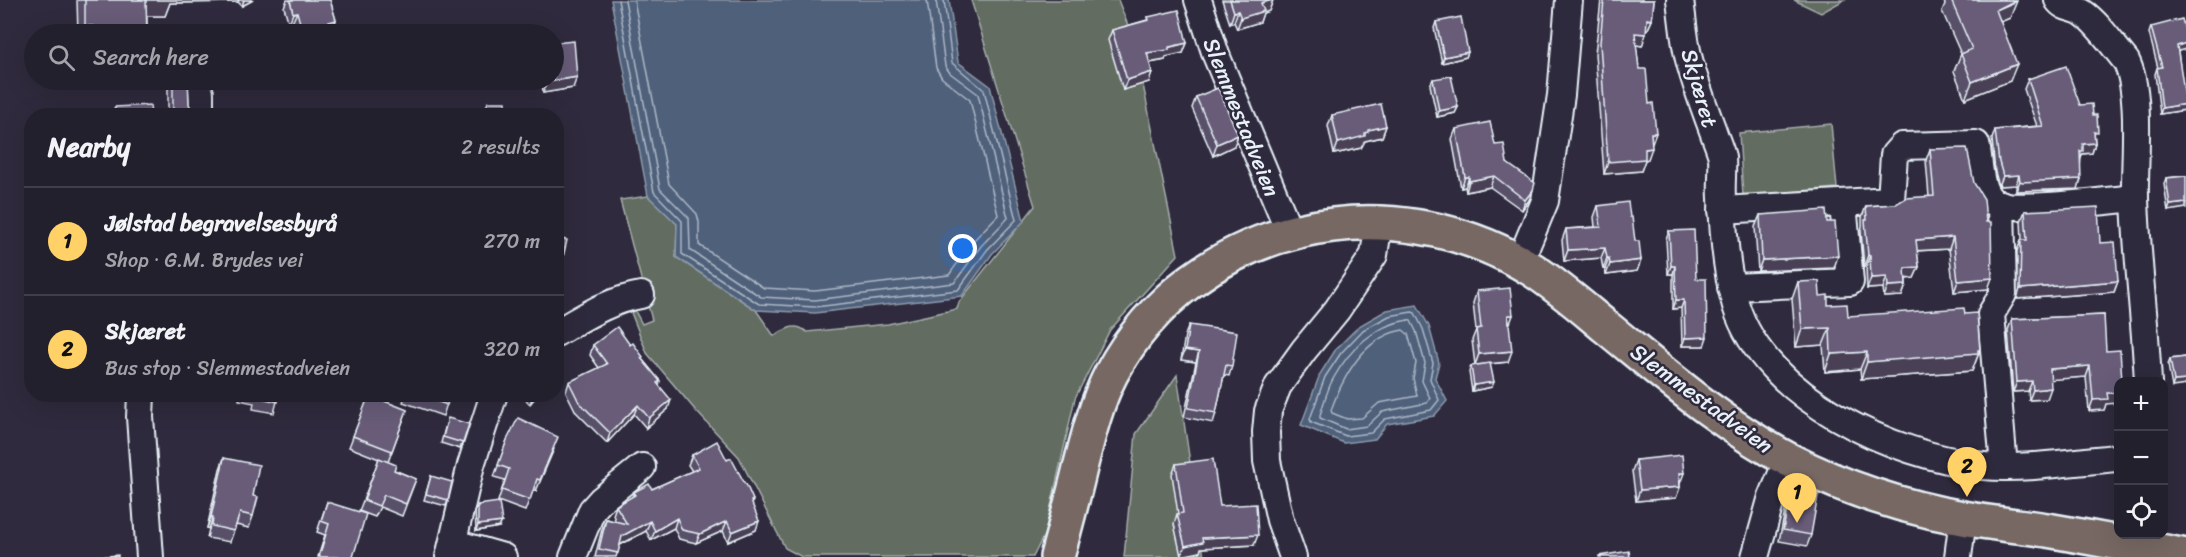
<!DOCTYPE html>
<html lang="en">
<head>
<meta charset="utf-8">
<style>
  body { margin:0; font-family:Sriracha,sans-serif; background:#2b2836; color:#f1f3f6 }
  .controls { position:absolute; right:18px; bottom:18px; display:grid; overflow:hidden; border-radius:12px; box-shadow:0 6px 24px #0002 }
  .controls button { width:54px; height:54px; display:grid; place-items:center; padding:0; border:0; border-bottom:2px solid #403e4a; background:#23202e; color:#f1f3f6; font:30px sans-serif }
  .you { position:absolute; left:963px; top:249px; width:21px; height:21px; margin:-15px; border:4px solid #fff; border-radius:50%; background:#1a73e8; box-shadow:0 0 0 9px #1a73e833 }
  .badge { display:grid; place-items:center; width:39px; height:39px; border-radius:50%; background:#ffd166; color:#111; font-size:20px; font-weight:700 }
  .pin { position:absolute; translate:-50% -50px; filter:drop-shadow(0 2px 3px #0008) }
  .pin::after { content:''; position:absolute; top:32px; width:21px; height:18px; background:inherit; clip-path:polygon(0 0,100% 0,50% 100%) }
  .list { margin:0; padding:0; list-style:none }
  h2 { display:flex; justify-content:space-between; align-items:center; height:78px; margin:0; padding:0 24px; font-size:26px }
  h2 small { font-size:20px; font-weight:400; color:#a3a3aa }
  .list li { display:grid; grid-template-columns:39px 1fr auto; gap:18px; align-items:center; box-sizing:border-box; height:108px; padding:0 24px; border-top:2px solid #403e4a }
  .list b { display:block; font-size:22px; white-space:nowrap }
  .list p { margin:0; font-size:20px; white-space:nowrap; color:#a3a3aa }
  .list em { font-size:20px; font-style:normal; color:#a3a3aa }
  .icon { flex:none; width:33px; height:33px; fill:none; stroke:currentColor; stroke-width:2; stroke-linecap:round; stroke-linejoin:round }
  .map { position:relative; flex:none; width:2186px; height:557px; overflow:hidden }
  .search { position:absolute; background:#23202e; box-shadow:0 6px 24px #0002; left:24px; top:24px; width:540px; height:66px; display:flex; align-items:center; gap:15px; box-sizing:border-box; padding:0 21px; border-radius:33px; color:#a3a3aa; font-size:22px }
  .panel { position:absolute; background:#23202e; box-shadow:0 6px 24px #0002; left:24px; top:108px; width:540px; height:294px; border-radius:24px }
  .map>svg:first-child { display:block }
</style>
</head>
<body>
<div class="map">
<svg width="2186" height="557" viewBox="0 0 2186 557">
  <rect width="100%" height="100%" fill="#2f2a3d"/>
  <filter id="ink" filterUnits="userSpaceOnUse"><feTurbulence type="fractalNoise" baseFrequency=".0167" numOctaves="2"/><feDisplacementMap in="SourceGraphic" scale="12" xChannelSelector="R" yChannelSelector="G"/><feConvolveMatrix kernelMatrix="1 2 1 2 8 2 1 2 1" color-interpolation-filters="sRGB"/></filter>
  <g filter="url(#ink)">
    <g fill="#626c60" stroke="#a5aeac" stroke-width="1.5">
      <path d="M971,0h147l16,41 44,214 -68,75 -35,68 -30,135 -12,24h-231l-17,-9 -46,-91 -43,-46 -49,-58 -17,-43 4,-1 8,15 10,-4 -32,-120 28,-4 29,28 -1,33 80,53 18,26c12,-7 21,-14 33,-4l81,-8 69,-15 2,-7 76,-96z"/>
      <polygon points="1794,0 1844,0 1821,13"/>
      <polygon points="1831,124 1837,188 1743,196 1739,133"/>
      <polygon points="1177,375 1204,557 1124,557 1136,434"/>
    </g>
    <g fill="#50607a" stroke="#8d9aac" stroke-width="1.5">
      <polygon points="611,0 949,0 958,62 990,86 1024,221 992,254 962,296 815,313 756,310 676,257 677,224 648,196"/>
      <polygon points="1417,305 1429,326 1439,363 1435,378 1447,401 1434,416 1387,424 1375,439 1344,443 1301,425 1320,374 1336,349 1359,326 1387,310"/>
    </g>
    <g fill="none" stroke-linecap="round" stroke-linejoin="round">
      <g stroke="#abb7c6" stroke-width="1.5">
        <polyline points="618,0 654,192 682,221 682,254 759,304 815,307 958,290 987,250 1016,220 984,90 952,63 944,0"/>
        <polyline points="625,0 660,189 689,218 690,250 761,297 815,300 954,283 981,246 1008,218 978,94 950,73 945,66 936,0"/>
        <polyline points="634,0 669,184 697,214 699,222 699,245 764,288 815,291 949,275 974,240 998,215 970,100 942,78 936,68 927,0"/>
        <polygon points="1412,312 1415,313 1423,329 1433,363 1430,379 1439,400 1431,410 1385,419 1371,433 1346,436 1311,422 1310,419 1325,377 1341,353 1363,330 1389,316"/>
        <path d="M1408,320l3,1 5,10 9,32 -3,18 8,17 -3,5 -45,9 -15,14 -21,3 -26,-11v-3c4,-12 7,-25 13,-36 16,-29 41,-54 75,-59z"/>
        <path d="M1403,330l5,4 8,29 -3,15 4,18 -38,7 -17,15 -15,1 -15,-6 -1,-3c12,-33 34,-74 72,-80z"/>
      </g>
      <defs>
        <g id="minor">
          <polyline points="1198,0 1216,55 1290,233"/>
          <path d="M1680,0c3,21 4,43 10,63 6,23 15,46 23,68 3,9 7,18 9,26 1,13 -1,28 0,41 1,36 4,73 14,108 29,92 157,150 247,160 43,4 92,-5 135,-8"/>
          <path d="M2058,0c6,9 17,7 25,13 15,10 31,34 43,48 16,31 8,100 9,137 2,61 10,122 13,184"/>
          <polyline points="200,93 200,116"/>
          <polyline points="2001,204 2003,294 1991,314 2004,467"/>
          <path d="M1722,210l169,-10 3,-45 8,-9 74,-2c4,17 2,45 16,57 17,13 119,-1 143,-3"/>
          <polyline points="1518,261 1526,247 1545,201 1561,95 1569,0"/>
          <polyline points="1731,287 1850,282 1843,203"/>
          <path d="M556,333c28,-16 54,-33 85,-38"/>
          <polyline points="141,394 140,417 150,557"/>
          <polyline points="454,543 503,557"/>
          <polyline points="449,557 471,465 494,394"/>
          <polyline points="573,557 592,510 601,500 642,467"/>
          <polyline points="1293,557 1280,520 1267,461 1266,432 1268,411 1278,386 1304,350 1337,310 1374,255 1379,222"/>
          <polyline points="1755,557 1771,500 1788,459"/>
          <polyline points="1958,557 1963,518"/>
        </g>
        <path id="major" d="M1057,557c8,-30 16,-59 23,-89 8,-31 16,-65 31,-94 82,-153 279,-194 422,-104 26,17 49,37 73,57 58,47 116,98 183,133 55,28 113,47 174,58 28,5 56,8 84,12 46,8 93,17 139,26"/>
      </defs>
      <use href="#minor" stroke="#e8f1f8" stroke-width="30"/>
      <use href="#major" stroke="#e8f1f8" stroke-width="38"/>
      <use href="#minor" stroke="#2f2a3d" stroke-width="26"/>
      <use href="#major" stroke="#776864" stroke-width="33"/>
    </g>
    <g fill="#594f68" stroke="#e8f1f8" stroke-width="1.5">
      <polygon points="77,0 253,0 242,6 238,2 170,3 165,16 147,16 147,34 78,34"/>
      <polygon points="287,0 330,0 336,20 332,31 320,34 296,34 292,23 289,24 284,7"/>
      <polygon points="1222,0 1273,0 1269,11 1263,13 1260,22 1237,29 1234,22 1230,24"/>
      <polygon points="1601,0 1654,0 1652,20 1647,31 1646,31 1642,46 1636,45 1639,69 1652,143 1648,159 1645,160 1641,171 1604,174 1595,54"/>
      <polygon points="1943,0 2016,0 2010,18 2000,22 2010,81 1965,99 1954,71 1961,54 1942,11 1945,4"/>
      <polygon points="1148,17 1187,43 1183,53 1166,57 1165,60 1150,63 1152,72 1149,82 1123,90 1108,40 1112,30 1147,20"/>
      <polygon points="1436,22 1468,52 1466,57 1442,63 1434,28"/>
      <polygon points="2151,27 2186,49 2178,51 2185,110 2160,114 2155,74 2157,68 2158,68 2149,33"/>
      <polygon points="1433,79 1458,107 1455,113 1437,117 1430,85"/>
      <polygon points="2028,79 2080,105 2093,115 2095,143 2092,153 2082,154 2081,158 2078,189 2019,191 2016,191 2016,185 1999,186 1995,172 1992,139 1995,130 2037,126 2024,89"/>
      <polygon points="168,80 188,80 189,104 193,116 168,116"/>
      <polygon points="542,80 554,80 573,88 543,93"/>
      <polygon points="1196,97 1238,135 1234,146 1213,156 1192,108"/>
      <polygon points="115,107 151,116 112,116"/>
      <polygon points="1332,115 1386,126 1382,137 1365,141 1361,148 1334,154 1328,126"/>
      <polygon points="1456,129 1495,145 1507,163 1529,200 1522,210 1490,187 1466,192 1465,187 1461,188 1452,139"/>
      <polygon points="1930,149 1988,289 1954,292 1949,249 1917,251 1919,267 1914,278 1906,279 1906,285 1902,296 1884,297 1883,288 1867,289 1866,267 1864,267 1861,231 1862,226 1862,217 1866,206 1896,204 1929,197 1926,160"/>
      <polygon points="2186,176 2168,211 2164,184 2166,178"/>
      <polygon points="1598,206 1630,217 1635,241 1641,260 1637,271 1606,275 1605,269 1603,269 1601,258 1564,261 1562,240 1566,229 1595,227 1594,217"/>
      <polygon points="2025,211 2100,243 2118,281 2114,292 2017,299 2017,251 2021,240 2022,240 2021,221"/>
      <polygon points="1760,215 1827,222 1834,268 1758,271 1755,227"/>
      <polygon points="1669,231 1696,279 1704,346 1682,346 1681,308 1673,309 1673,274 1668,274 1666,239"/>
      <polygon points="556,238 561,266 557,275 556,275"/>
      <polygon points="1798,282 1820,296 1828,305 1848,316 1965,314 1980,350 1972,371 1861,379 1860,369 1825,372 1823,345 1796,347 1792,299"/>
      <polygon points="1477,291 1509,326 1508,362 1490,364 1492,387 1472,391 1469,372 1471,366 1475,365 1472,340 1476,330 1473,303"/>
      <polygon points="2104,315 2106,404 2104,410 2089,411 2086,377 2050,379 2047,399 2029,400 2028,391 2013,392 2008,330 2012,319"/>
      <polygon points="1189,325 1232,366 1229,376 1224,375 1216,413 1213,423 1184,417 1196,362 1181,360 1185,335"/>
      <polygon points="593,345 630,345 643,357 642,359 660,381 659,385 668,409 646,428 634,414 607,443 576,412 566,392 569,382 599,368 590,355"/>
      <polygon points="2186,357 2172,387 2168,365 2170,359"/>
      <polygon points="240,394 279,394 274,413 253,409 254,403 239,400"/>
      <polygon points="406,394 450,394 443,416 403,402"/>
      <polygon points="520,394 538,394 530,404"/>
      <polygon points="369,395 407,410 388,462 394,470 416,479 402,516 380,507 375,517 359,511 379,459 349,447"/>
      <polygon points="446,424 469,424 460,449 441,443"/>
      <polygon points="507,440 554,449 536,491 533,490 525,511 498,501 505,480 494,477"/>
      <polygon points="692,455 753,500 752,504 756,530 728,542 723,531 696,543 679,539 674,528 651,540 646,531 620,545 616,557 595,557 602,529 606,519 616,522 613,515 616,506 632,497 634,492 652,489 692,471 688,465"/>
      <polygon points="224,458 253,496 253,516 249,528 236,525 230,542 207,538 209,529 207,528 220,469"/>
      <polygon points="1636,460 1680,484 1680,487 1676,498 1636,501 1632,471"/>
      <polygon points="1176,464 1220,506 1254,545 1201,548 1200,552 1181,556 1174,524 1177,514 1178,514 1172,474"/>
      <polygon points="431,476 448,500 446,506 424,500"/>
      <polygon points="1791,489 1811,535 1807,546 1779,541 1787,501"/>
      <polygon points="327,502 353,557 318,557 325,535 317,532"/>
      <polygon points="478,505 499,527 476,531 475,511"/>
    </g>
    <g fill="#494055" stroke="#e8f1f8" stroke-width="1.5">
      <polygon points="145,0 239,0 238,2 170,3 165,16 139,16"/>
      <polygon points="244,0 253,0 242,6"/>
      <polygon points="1273,0 1269,11 1263,13 1260,22 1237,29 1241,18 1261,3"/>
      <polygon points="2017,1 2010,18 1989,27 1996,10"/>
      <polygon points="1238,11 1234,22 1230,24 1234,12"/>
      <polygon points="297,12 292,23 289,24 293,13"/>
      <polygon points="1647,19 1652,20 1647,31 1643,31"/>
      <polygon points="336,20 332,31 320,34 300,34 302,30"/>
      <polygon points="85,26 93,26 90,34 82,34"/>
      <polygon points="1635,33 1646,34 1642,46 1631,44"/>
      <polygon points="1187,43 1183,53 1166,57 1165,60 1143,64 1147,53"/>
      <polygon points="2186,43 2186,49 2175,52 2177,46"/>
      <polygon points="1468,52 1466,57 1442,63 1444,57"/>
      <polygon points="2017,64 2010,81 1965,99 1972,82"/>
      <polygon points="1152,72 1149,82 1123,90 1127,80"/>
      <polygon points="577,77 573,88 543,93 547,82"/>
      <polygon points="2186,104 2185,110 2160,114 2162,108"/>
      <polygon points="1458,107 1455,113 1437,117 1439,111"/>
      <polygon points="173,114 194,114 193,116 172,116"/>
      <polygon points="1386,126 1382,137 1365,141 1361,148 1334,154 1338,143 1365,133 1368,130"/>
      <polygon points="1651,133 1656,133 1652,144"/>
      <polygon points="1238,135 1234,146 1213,156 1217,144"/>
      <polygon points="2095,143 2092,153 2082,154 2080,161 2077,161 2083,144"/>
      <polygon points="1652,148 1648,159 1645,160 1641,171 1604,174 1608,162 1645,149"/>
      <polygon points="2019,175 2016,185 1999,186 2003,176"/>
      <polygon points="1494,176 1490,187 1466,192 1469,181"/>
      <polygon points="1465,177 1469,177 1465,187 1461,188"/>
      <polygon points="2081,179 2078,189 2016,191 2020,181"/>
      <polygon points="1533,190 1529,200 1522,210 1525,200"/>
      <polygon points="2186,203 2186,208 2168,211 2170,205"/>
      <polygon points="1953,237 1949,249 1912,251 1916,240"/>
      <polygon points="1605,248 1601,258 1564,261 1568,250"/>
      <polygon points="1868,255 1870,255 1866,267 1864,267"/>
      <polygon points="1838,256 1834,268 1758,271 1762,260"/>
      <polygon points="1607,258 1609,258 1605,269 1603,269"/>
      <polygon points="1641,260 1637,271 1606,275 1610,264"/>
      <polygon points="1671,266 1675,266 1673,274 1668,274"/>
      <polygon points="1919,267 1914,278 1901,279 1905,268"/>
      <polygon points="1887,277 1883,288 1867,289 1871,278"/>
      <polygon points="1992,278 1988,289 1954,292 1958,281"/>
      <polygon points="2118,281 2114,292 2017,299 2020,289"/>
      <polygon points="1906,285 1902,296 1884,297 1888,286"/>
      <polygon points="1676,300 1684,300 1681,308 1673,309"/>
      <polygon points="1508,315 1513,315 1509,326"/>
      <polygon points="1830,328 1823,345 1796,347 1802,329"/>
      <polygon points="1707,337 1704,346 1682,346 1685,338"/>
      <polygon points="1185,350 1199,352 1196,362 1181,360"/>
      <polygon points="1980,350 1972,371 1861,379 1867,362"/>
      <polygon points="1512,351 1508,362 1475,365 1479,354"/>
      <polygon points="1867,352 1860,369 1825,372 1831,354"/>
      <polygon points="2090,366 2086,377 2046,380 2050,369"/>
      <polygon points="2186,380 2186,385 2172,387 2174,381"/>
      <polygon points="2032,381 2028,391 2013,392 2017,382"/>
      <polygon points="1494,382 1492,387 1472,391 1474,385"/>
      <polygon points="2051,388 2047,399 2029,400 2033,390"/>
      <polygon points="2107,393 2118,393 2118,403 2106,404 2104,410 2089,411 2093,400"/>
      <polygon points="535,394 538,394 530,404 532,398"/>
      <polygon points="671,400 668,409 646,428 649,418"/>
      <polygon points="638,405 634,414 607,443 610,433"/>
      <polygon points="1679,473 1684,473 1680,484"/>
      <polygon points="1680,487 1676,498 1636,501 1640,490"/>
      <polygon points="211,517 213,517 209,529 207,528"/>
      <polygon points="677,518 674,528 651,540 655,531"/>
      <polygon points="650,521 646,531 618,546 622,536"/>
      <polygon points="727,521 723,531 696,543 700,534"/>
      <polygon points="759,521 756,530 728,542 732,532"/>
      <polygon points="502,522 499,527 476,531 478,525"/>
      <polygon points="1258,535 1254,545 1201,548 1200,552 1181,556 1185,546 1202,538"/>
    </g>
    <g fill="#685c79" stroke="#e8f1f8" stroke-width="1.5">
      <polygon points="85,0 146,0 147,34 93,34 93,26 85,26"/>
      <polygon points="290,0 330,0 336,20 302,30 297,12 293,13"/>
      <polygon points="1230,0 1272,0 1261,3 1264,11 1241,18 1238,11 1234,12"/>
      <polygon points="1604,0 1654,0 1652,20 1647,19 1646,34 1635,33 1639,69 1646,69 1649,104 1653,103 1656,133 1651,133 1652,148 1645,149 1645,159 1608,162 1600,43"/>
      <polygon points="1951,0 2016,0 1996,10 2017,64 1972,82 1961,54 1972,49"/>
      <polygon points="1179,10 1187,43 1169,47 1169,50 1147,53 1152,72 1127,80 1112,30 1149,20 1148,17"/>
      <polygon points="1461,17 1468,52 1444,57 1436,22"/>
      <polygon points="2182,19 2186,33 2186,43 2177,46 2186,104 2162,108 2157,68 2162,67 2151,27"/>
      <polygon points="257,31 257,34 226,34 226,33"/>
      <polygon points="574,41 577,77 547,82 547,80 554,80 554,43"/>
      <polygon points="2066,66 2080,105 2092,104 2093,115 2097,115 2098,132 2094,132 2095,143 2083,144 2083,151 2080,151 2081,179 2022,182 2020,181 2019,175 2003,176 1999,162 1995,130 2043,126 2028,79"/>
      <polygon points="1451,76 1458,107 1439,111 1433,79"/>
      <polygon points="173,80 188,80 189,104 194,114 173,114"/>
      <polygon points="1218,88 1238,135 1217,144 1196,97"/>
      <polygon points="488,102 506,102 506,116 483,116"/>
      <polygon points="1381,104 1386,126 1368,130 1368,132 1365,133 1365,136 1338,143 1332,115"/>
      <polygon points="150,105 151,116 115,116 115,107"/>
      <polygon points="1490,122 1495,145 1504,144 1507,163 1535,183 1533,190 1525,200 1494,176 1469,181 1469,177 1465,177 1456,129"/>
      <polygon points="1967,148 1974,183 1984,199 1986,222 1991,222 1992,278 1958,281 1953,237 1916,240 1919,267 1905,268 1906,285 1888,286 1887,277 1871,278 1870,255 1868,255 1865,220 1867,220 1866,206 1896,204 1906,198 1934,196 1930,149"/>
      <polygon points="2186,176 2186,203 2170,205 2166,178"/>
      <polygon points="1628,202 1630,217 1632,217 1635,241 1639,241 1641,260 1610,264 1609,258 1607,258 1605,248 1568,250 1566,229 1601,227 1598,206"/>
      <polygon points="2098,207 2100,243 2115,242 2118,281 2020,289 2021,240 2027,240 2025,211"/>
      <polygon points="1826,210 1827,222 1835,222 1838,256 1762,260 1760,215"/>
      <polygon points="1694,230 1696,279 1706,279 1707,337 1685,338 1684,300 1676,300 1675,266 1671,266 1669,231"/>
      <polygon points="556,238 567,240 561,266 556,265"/>
      <polygon points="1819,281 1820,296 1828,295 1828,305 1847,304 1848,316 1964,308 1965,314 1977,313 1980,350 1978,350 1978,353 1867,362 1867,352 1831,354 1830,328 1802,329 1798,282"/>
      <polygon points="1510,288 1513,315 1508,315 1512,351 1479,354 1476,329 1481,328 1477,291"/>
      <polygon points="2104,315 2106,351 2120,350 2122,381 2118,381 2118,393 2107,393 2108,399 2093,400 2090,366 2050,369 2051,388 2033,390 2032,381 2017,382 2012,319"/>
      <polygon points="1189,325 1237,332 1232,366 1226,365 1216,413 1188,408 1199,352 1185,350"/>
      <polygon points="617,327 630,345 633,343 643,357 641,358 660,381 657,383 671,400 649,418 638,405 610,433 579,402 569,382 607,364 593,345"/>
      <polygon points="2186,357 2186,380 2174,381 2170,359"/>
      <polygon points="1490,363 1494,382 1474,385 1471,366"/>
      <polygon points="257,394 279,394 278,402 257,397"/>
      <polygon points="417,394 450,394 447,405"/>
      <polygon points="369,395 407,410 392,451 353,436"/>
      <polygon points="448,418 469,424 463,443 443,437"/>
      <polygon points="518,418 558,437 540,480 537,479 530,500 502,490 509,469 498,465 507,440"/>
      <polygon points="717,441 727,460 731,458 745,484 746,484 753,500 751,501 759,521 732,532 727,521 700,534 682,530 677,518 655,531 650,521 622,536 618,553 599,549 606,519 627,524 616,506 635,495 634,492 649,484 652,489 699,468 692,455"/>
      <polygon points="1682,455 1684,473 1679,473 1680,487 1640,490 1636,460"/>
      <polygon points="224,458 259,465 253,496 258,497 253,516 240,513 234,531 212,526 213,517 211,517"/>
      <polygon points="379,458 396,465 394,470 416,479 406,504 384,495 379,506 364,500"/>
      <polygon points="1213,459 1220,506 1256,504 1258,535 1202,538 1203,542 1185,546 1177,514 1183,513 1176,464"/>
      <polygon points="431,476 452,482 448,500 426,494"/>
      <polygon points="1791,489 1818,495 1811,535 1783,530"/>
      <polygon points="327,502 366,514 353,557 319,557 329,524 321,521"/>
      <polygon points="499,502 502,522 478,525 478,505"/>
      <polygon points="1629,551 1630,557 1599,557 1599,556"/>
      <polygon points="118,555 118,557 96,557"/>
    </g>
  </g>
  <g text-anchor="middle" stroke-width="5" stroke-linejoin="round" paint-order="stroke">
    <g font-size="22" fill="#e8f1f8" stroke="#2f2a3d">
      <text transform="translate(1700 88) rotate(74)" y="8">Skjæret</text>
      <text transform="translate(1242 117) rotate(68)" y="8">Slemmestadveien</text>
      <text transform="translate(1702 398) rotate(36)" y="8">Slemmestadveien</text>
    </g>
  </g>
</svg>
<div class="controls">
<button>+</button>
<button>−</button>
<button><svg class="icon" aria-label="locate" viewBox="0 0 24 24"><circle cx="12" cy="12" r="6"/><path d="M12 2v4M12 18v4M2 12h4M18 12h4"/></svg></button>
</div>
<div class="you"></div>
<div class="pin badge" style="left:1797px;top:523px">1</div>
<div class="pin badge" style="left:1967px;top:497px">2</div>
<div class="search"><svg class="icon" aria-label="search" viewBox="0 0 24 24"><circle cx="10" cy="10" r="6"/><path d="M15 15l6 6"/></svg>Search here</div>
<section class="panel">
<h2>Nearby<small>2 results</small></h2>
<ul class="list">
<li><span class="badge">1</span><div><b>Jølstad begravelsesbyrå</b><p>Shop · G.M. Brydes vei</p></div><em>270 m</em></li>
<li><span class="badge">2</span><div><b>Skjæret</b><p>Bus stop · Slemmestadveien</p></div><em>320 m</em></li>
</ul>
</section>
</div>
</body>
</html>
